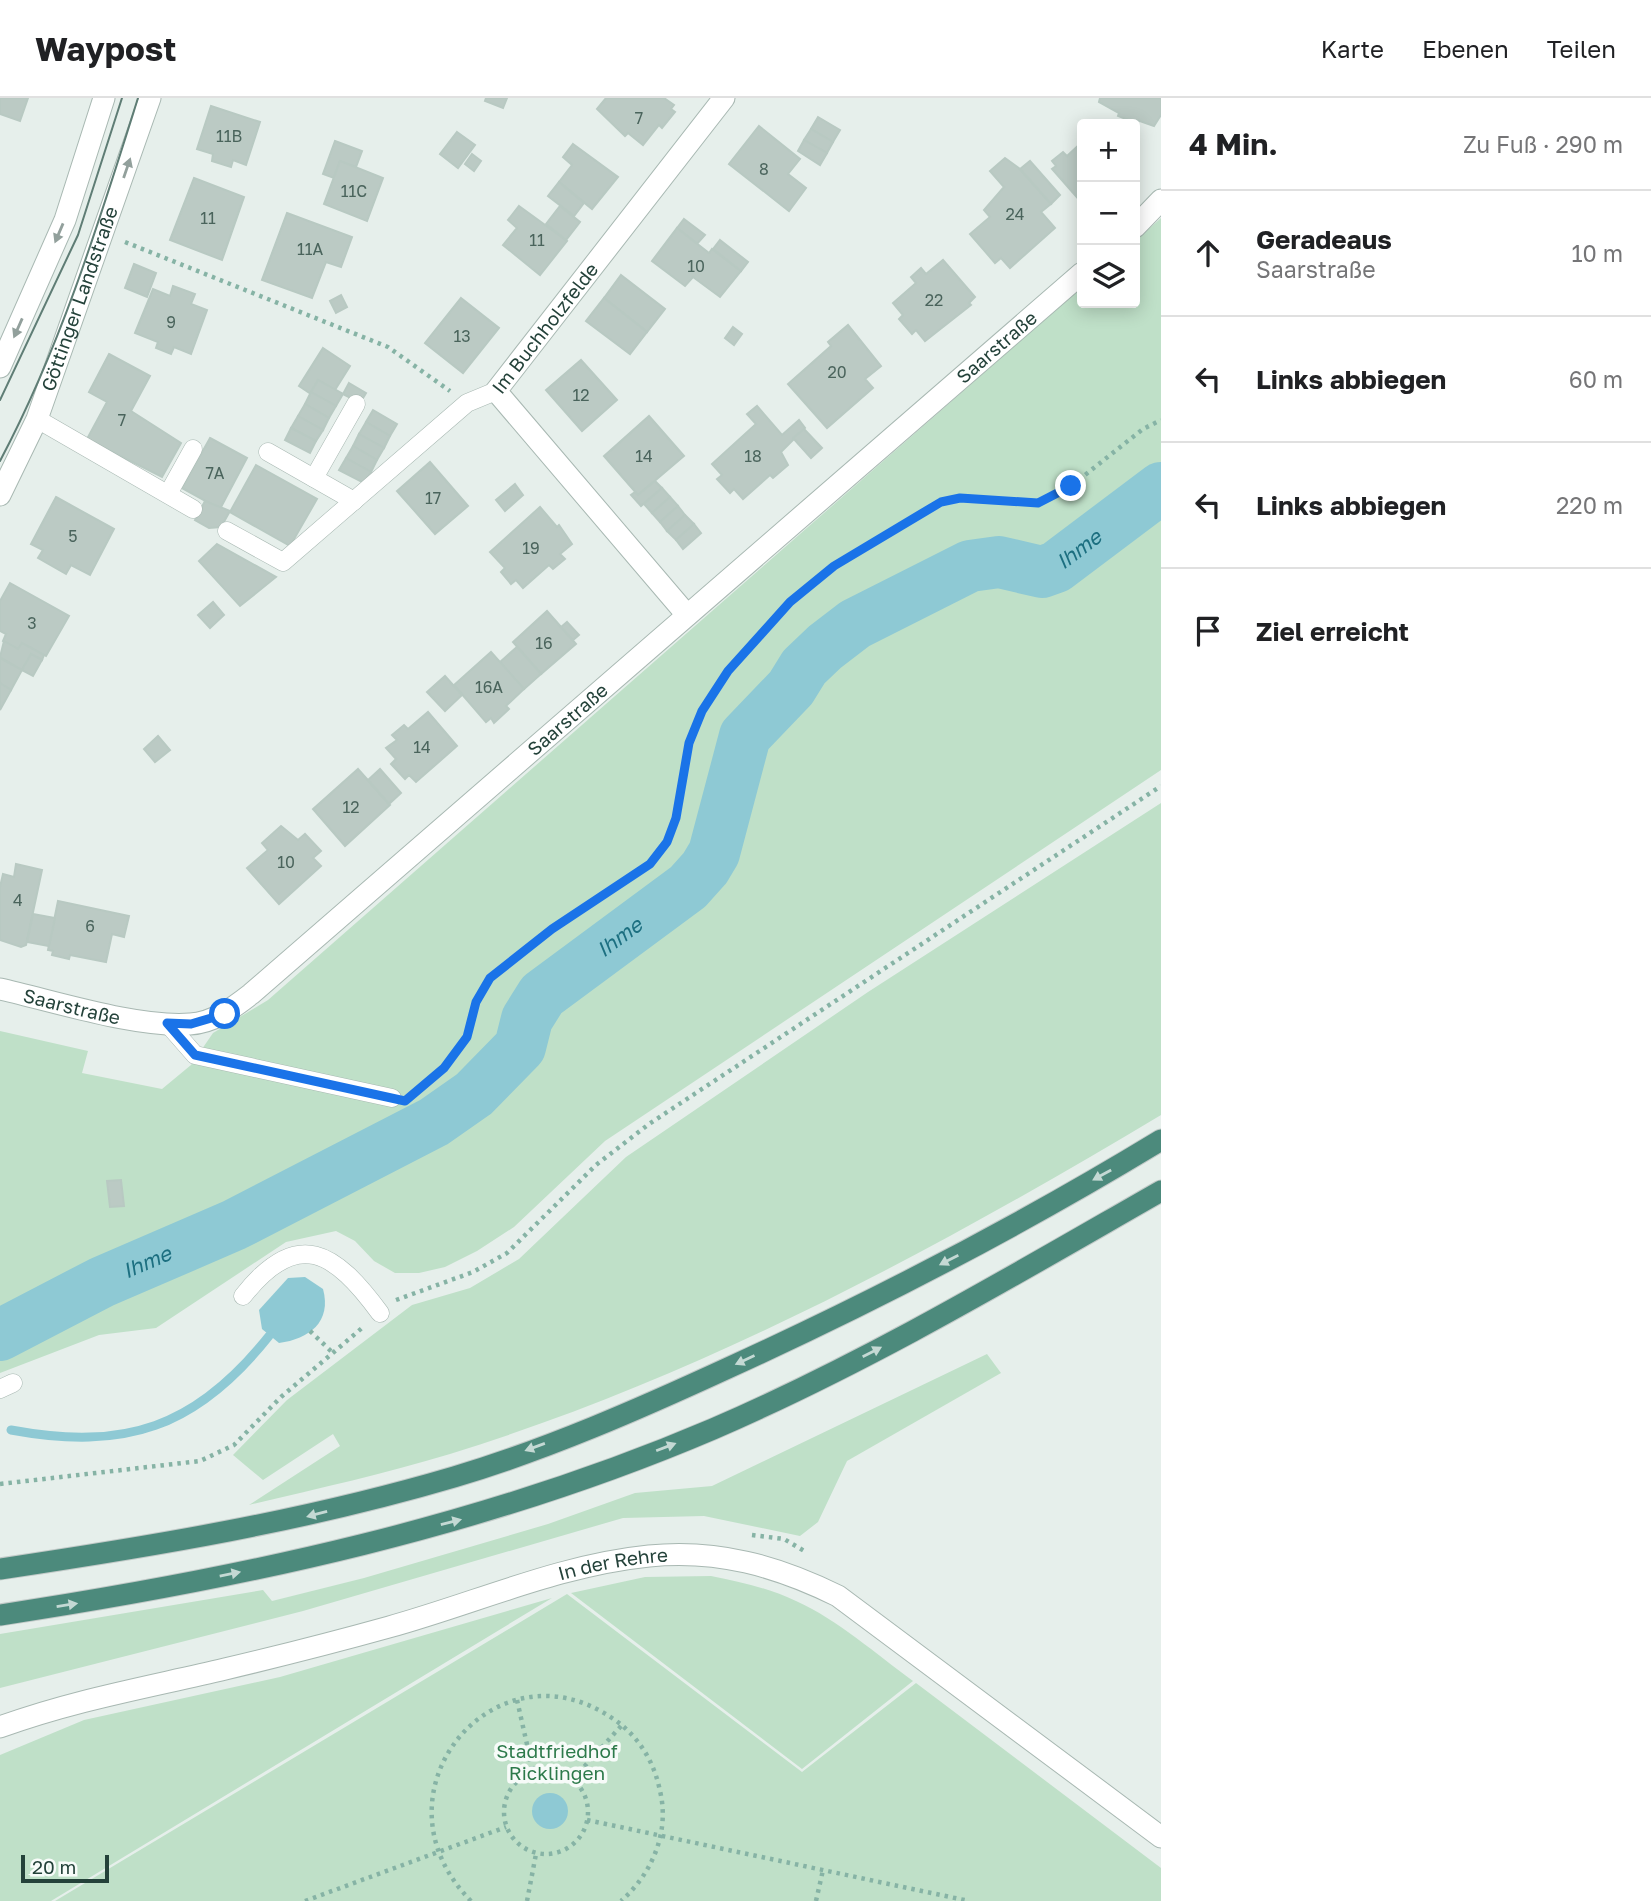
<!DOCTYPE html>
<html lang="de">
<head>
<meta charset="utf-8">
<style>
  body { margin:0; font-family:"Golos Text",sans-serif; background:#f6f6f6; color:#202124 }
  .controls { position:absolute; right:21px; top:21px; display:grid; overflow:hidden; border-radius:7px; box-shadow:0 4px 18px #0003 }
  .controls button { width:63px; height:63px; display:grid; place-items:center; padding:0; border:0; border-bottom:2px solid #e0e0e0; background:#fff; color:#202124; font:35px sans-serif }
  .scale { position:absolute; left:21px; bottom:18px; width:88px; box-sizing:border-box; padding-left:7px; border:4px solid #24423a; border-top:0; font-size:19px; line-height:24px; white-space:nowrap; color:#24423a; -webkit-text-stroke:5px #f7fbf9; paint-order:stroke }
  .stop { position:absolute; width:21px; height:21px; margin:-16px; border:5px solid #1a73e8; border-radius:50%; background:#fff }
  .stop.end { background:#1a73e8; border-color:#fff; box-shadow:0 2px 7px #0008 }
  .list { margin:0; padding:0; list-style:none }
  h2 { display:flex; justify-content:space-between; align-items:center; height:91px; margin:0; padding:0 28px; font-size:30px }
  h2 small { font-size:23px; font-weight:400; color:#757577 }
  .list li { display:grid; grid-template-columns:46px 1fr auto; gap:21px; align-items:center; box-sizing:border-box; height:126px; padding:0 28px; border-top:2px solid #e0e0e0 }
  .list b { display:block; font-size:26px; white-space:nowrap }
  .list p { margin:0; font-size:23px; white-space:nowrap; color:#757577 }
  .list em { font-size:23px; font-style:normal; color:#757577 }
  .icon { flex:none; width:38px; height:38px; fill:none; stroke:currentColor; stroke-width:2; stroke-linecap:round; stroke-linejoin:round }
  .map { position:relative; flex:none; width:1161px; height:1803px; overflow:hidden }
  header { display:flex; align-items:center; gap:42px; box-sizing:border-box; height:98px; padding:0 35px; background:#fff; border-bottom:2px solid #e0e0e0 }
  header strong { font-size:33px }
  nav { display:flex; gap:38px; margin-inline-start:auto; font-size:24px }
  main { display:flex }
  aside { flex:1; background:#fff }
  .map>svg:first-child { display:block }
</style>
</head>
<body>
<header>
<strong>Waypost</strong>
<nav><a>Karte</a><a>Ebenen</a><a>Teilen</a></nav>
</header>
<main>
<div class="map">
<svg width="1161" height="1803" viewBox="0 0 1161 1803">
  <rect width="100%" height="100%" fill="#e6efeb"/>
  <g fill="#bfe0c8">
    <polygon points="1161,120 1161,672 605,1043 514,1129 477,1153 445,1169 419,1175 395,1175 374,1163 355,1143 336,1133 286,1144 156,1230 99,1237 0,1275 0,1244 104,1191 237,1133 336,1081 330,1070 231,1121 101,1174 0,1224 0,933 88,953 82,975 162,991 191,967 213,935 268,902 1082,189 1082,205 1135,205 1135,143"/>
    <path d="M1161,705v312c-226,135 -459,261 -711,339 -66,20 -134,35 -201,51l91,-59 -7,-12 -70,46 -30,-25 54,-55 125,-95 58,-17 49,-29 107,-102 242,-165z"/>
    <polygon points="987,1256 1001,1275 847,1363 818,1424 800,1438 704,1418 623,1420 303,1513 0,1590 0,1536 263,1492 272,1503 364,1480 548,1426 635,1395 712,1388"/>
    <path d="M711,1478c29,6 58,12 85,25 42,19 80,53 117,80l-111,88 -231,-176 74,-16z"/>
    <polygon points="567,1496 802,1674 916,1585 1161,1770 1161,1803 55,1803"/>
    <polygon points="552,1500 51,1803 0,1803 0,1657 84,1622 280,1579"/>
  </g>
  <g fill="#8ec9d4">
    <path d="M305,1179l18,12c9,33 -14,50 -44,54l-17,-14 -3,-19 29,-32z"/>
    <circle cx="550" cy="1713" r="18"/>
  </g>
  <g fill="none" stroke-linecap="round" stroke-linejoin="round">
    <path stroke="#8ec9d4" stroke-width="9" d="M11,1332c114,21 185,-2 258,-94"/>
    <path stroke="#8ec9d4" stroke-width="52" id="s1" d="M0,1237l102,-53 132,-57 200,-103 40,-28 46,-47 7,-28 15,-24 146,-108 17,-19 9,-15 31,-117 46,-48 13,-21 21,-20 30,-23 115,-58 29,-4 43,10 14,-5 105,-79"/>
  </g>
  <g fill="#bbcac4" stroke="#b8c9c2" stroke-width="2">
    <polygon points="0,0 28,0 20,23 0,16"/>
    <polygon points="486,0 507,0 503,10 485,3"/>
    <polygon points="606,0 664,0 674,7 671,11 675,14 662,30 659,27 643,47 628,35 625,38 597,11"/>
    <polygon points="1100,0 1161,0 1161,17 1154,28 1137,22 1136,25 1118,18 1119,15 1099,4"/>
    <polygon points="211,8 260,24 246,67 233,62 231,69 212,63 213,56 197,51"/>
    <polygon points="818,19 840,32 833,44 811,31"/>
    <polygon points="759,28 800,61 788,76 806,90 789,113 729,66"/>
    <polygon points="811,31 833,44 827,55 804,42"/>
    <polygon points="457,34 475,47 458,70 440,56"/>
    <polygon points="804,42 827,55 820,67 798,53"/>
    <polygon points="335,43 362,53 356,69 340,63 334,80 323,76"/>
    <polygon points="1082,44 1082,105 1052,71 1056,68 1052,63 1063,54 1067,58"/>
    <polygon points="573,46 618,79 592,111 559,84 572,67 563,59"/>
    <polygon points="472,56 481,63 474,73 465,66"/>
    <polygon points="1005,60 1020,71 1051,106 1041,114 1055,130 1010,170 1001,160 995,165 970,136 990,119 984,112 1004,89 990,73"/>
    <polygon points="340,63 383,80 367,123 324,106"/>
    <polygon points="1030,63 1060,97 1051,106 1020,71"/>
    <polygon points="194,80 244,99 222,162 170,142"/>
    <polygon points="559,84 584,105 574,118 548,98"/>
    <polygon points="519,108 567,143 540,177 503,147 517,130 508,122"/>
    <polygon points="560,108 580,124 566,142 546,126"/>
    <polygon points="287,115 352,139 341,169 326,164 312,200 262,182"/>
    <polygon points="684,121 705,137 697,146 677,130"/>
    <polygon points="677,130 709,155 712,151 741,173 720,199 693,179 685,188 652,163"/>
    <polygon points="720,142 748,164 741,173 713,151"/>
    <polygon points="943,162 975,199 969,205 971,207 925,243 916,232 912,236 899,221 903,217 893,205 916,185 911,179 921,170 926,176"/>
    <polygon points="134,166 156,175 147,199 125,190"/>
    <polygon points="621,177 665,211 647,234 604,200"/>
    <polygon points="173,188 195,196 191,206 207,212 191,256 174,249 171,256 156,250 158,244 135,235 153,191 170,198"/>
    <polygon points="341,197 347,209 336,215 330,203"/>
    <polygon points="461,200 499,230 463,275 425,245"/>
    <polygon points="604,200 647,234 630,256 586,223"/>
    <polygon points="848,227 881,268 865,281 873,290 827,330 788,286 831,248 828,244"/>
    <polygon points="733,229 742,236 734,247 725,240"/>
    <polygon points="323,250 350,268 335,292 318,282 311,296 299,288"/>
    <polygon points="109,256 150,278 131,313 181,345 162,379 87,341 107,304 89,294"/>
    <polygon points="581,262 617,302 582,333 546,292"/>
    <polygon points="318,282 343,296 336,308 311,294"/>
    <polygon points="349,285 366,295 360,305 343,296"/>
    <polygon points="311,294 336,308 329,320 305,306"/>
    <polygon points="305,306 329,320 323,332 298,318"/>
    <polygon points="757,308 782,337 799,322 805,330 781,354 788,367 773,380 770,377 743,401 734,391 730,395 717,381 722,377 712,366 756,326 747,316"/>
    <polygon points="373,312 397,326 390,338 366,324"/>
    <polygon points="298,318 323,332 316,343 291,330"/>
    <polygon points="649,318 684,358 638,397 604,358"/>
    <polygon points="366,324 390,338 384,350 359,336"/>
    <polygon points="291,330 316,343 310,355 285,342"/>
    <polygon points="804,331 822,350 811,360 793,340"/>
    <polygon points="359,336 384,350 377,362 353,348"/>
    <polygon points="210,340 247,360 220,411 182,390"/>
    <polygon points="353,348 377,362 371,374 346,360"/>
    <polygon points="346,360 371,374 364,385 339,372"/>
    <polygon points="430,364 468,408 435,436 397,393"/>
    <polygon points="256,367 317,401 290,448 230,414"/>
    <polygon points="655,383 662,390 641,408 631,397 635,394 638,397"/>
    <polygon points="515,386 523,397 505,413 496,402"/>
    <polygon points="662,390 670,399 652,415 644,406"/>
    <polygon points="56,399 114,431 90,477 71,467 66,476 38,460 43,452 31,446"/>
    <polygon points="670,399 678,408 660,424 652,415"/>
    <polygon points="205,403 230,413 221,429 209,430 195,422"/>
    <polygon points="678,408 685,417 667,433 660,424"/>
    <polygon points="540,409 557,429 559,427 572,446 560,456 565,461 553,471 549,467 523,490 516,482 511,486 501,474 505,470 490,454"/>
    <polygon points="685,417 694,426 676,442 667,433"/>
    <polygon points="694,426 701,435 683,451 676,442"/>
    <polygon points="217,446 276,479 240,508 199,463"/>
    <polygon points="10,485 69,518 46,558 22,545 18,551 3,543 6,536 0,533 0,503"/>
    <polygon points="213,504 224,517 210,530 198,517"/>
    <polygon points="547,513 576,546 541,576 513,544"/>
    <polygon points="567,524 579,537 573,542 561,529"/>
    <polygon points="4,543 18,551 22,545 44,557 42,562 31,556 22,572 0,559"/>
    <polygon points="517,549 541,576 524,591 500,564"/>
    <polygon points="491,554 524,591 506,608 509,611 494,625 491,620 486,624 454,587"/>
    <polygon points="31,556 42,562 33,578 22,572"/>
    <polygon points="0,560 22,572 11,592 0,585"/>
    <polygon points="445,578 462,597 445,613 427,594"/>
    <polygon points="0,585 11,592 0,612"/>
    <polygon points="428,614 457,648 416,684 409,677 405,681 391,666 396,661 386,650 397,642 392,637 404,627 408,631"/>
    <polygon points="158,638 170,652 155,664 144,651"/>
    <polygon points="358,671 390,707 345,748 313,711"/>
    <polygon points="380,671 401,695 389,706 368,682"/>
    <polygon points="281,728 298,742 305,736 321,753 313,760 321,768 279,806 247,770 268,752 262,745"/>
    <polygon points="16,766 42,772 26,847 21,849 0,842 0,789 3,776 14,779"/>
    <polygon points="58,803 129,818 124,839 112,836 106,864 70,857 69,861 52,857 53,853 48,852"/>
    <polygon points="33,816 55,820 49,848 27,844"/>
    <polygon points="121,1082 124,1108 110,1109 107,1083"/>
  </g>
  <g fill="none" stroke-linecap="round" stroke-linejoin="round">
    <defs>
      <g id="service">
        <polyline points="37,321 193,411"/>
        <polyline points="268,354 354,403"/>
        <polyline points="314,380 356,306"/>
        <polyline points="168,396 193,351"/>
        <polyline points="227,433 283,464 467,305 496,293"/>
        <polyline points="167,925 195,957 392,1000"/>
        <path d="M243,1198c55,-70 92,-44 137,17"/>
        <polyline points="0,1291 13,1285"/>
      </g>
      <g id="minor">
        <polyline points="1135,129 1161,102"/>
        <path id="s2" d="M687,517l-191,-224 228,-293"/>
        <path id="s3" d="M0,891c54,12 137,39 190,35 23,-1 43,-16 61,-30l831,-721"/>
      </g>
      <g id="tertiary">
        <polyline points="0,269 65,122 104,0"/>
        <path id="s4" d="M0,397l37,-76 113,-321"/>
        <path id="s5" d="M0,1629c74,-27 149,-40 225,-58 55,-13 110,-27 164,-42 87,-24 170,-62 260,-71 68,-7 128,10 189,40l323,241"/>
      </g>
      <g id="trunk">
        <path d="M0,1471c154,-23 305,-48 454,-92 94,-28 185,-68 274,-109 149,-68 293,-143 433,-228"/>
        <path d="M0,1517c244,-37 486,-89 713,-186 155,-67 301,-154 448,-238"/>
      </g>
    </defs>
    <use href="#service" stroke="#a8b8b2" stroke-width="19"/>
    <use href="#minor" stroke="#a8b8b2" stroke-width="23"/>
    <use href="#tertiary" stroke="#a8b8b2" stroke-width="23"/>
    <use href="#trunk" stroke="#c2cac8" stroke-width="23"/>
    <g stroke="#86b3a5" stroke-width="4.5" stroke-dasharray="3.5 5" stroke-linecap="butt">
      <polyline points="125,144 388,249 450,293"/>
      <polyline points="414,995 444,970 467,939 476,904 490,880 552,831 650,767 667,744 676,720 689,645 702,613 728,573 790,504 834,468 941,404 960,400 1038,405 1071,388 1143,331 1161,322"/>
      <polyline points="396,1202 473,1174 507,1155 596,1067 649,1026 1161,688"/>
      <polyline points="310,1233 333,1255"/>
      <polyline points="0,1386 200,1363 234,1347 281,1299 362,1230"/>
      <polyline points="752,1437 784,1441 806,1454"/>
      <polyline points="517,1602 533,1673"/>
      <circle cx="546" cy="1714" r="42"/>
      <polyline points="573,1681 622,1627"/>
      <polyline points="587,1722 969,1803"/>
      <polyline points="305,1803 506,1729"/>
      <path d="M471,1803c-106,-107 23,-263 141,-183 26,17 42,43 48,73 10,41 -8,83 -39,110"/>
      <polyline points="527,1803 536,1756"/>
      <polyline points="816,1803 823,1772"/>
    </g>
    <use href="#service" stroke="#fff" stroke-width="18"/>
    <use href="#minor" stroke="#fff" stroke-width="21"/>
    <use href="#tertiary" stroke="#fff" stroke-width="21"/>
    <use href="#trunk" stroke="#4c8a7c" stroke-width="21"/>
    <g stroke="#5f7d75" stroke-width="2">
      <polyline points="0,302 78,137 122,0"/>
      <path d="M0,363c61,-115 99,-239 138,-363"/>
    </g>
  </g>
  <defs><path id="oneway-solid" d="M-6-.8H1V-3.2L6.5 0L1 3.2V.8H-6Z" transform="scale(1.75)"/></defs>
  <g fill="#92a09c">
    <use href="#oneway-solid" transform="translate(127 70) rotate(-71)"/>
    <use href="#oneway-solid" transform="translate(59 135) rotate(113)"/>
    <use href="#oneway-solid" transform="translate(18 230) rotate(114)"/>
  </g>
  <g fill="#c4d9d4">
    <use href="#oneway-solid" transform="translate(1102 1077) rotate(151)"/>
    <use href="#oneway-solid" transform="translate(949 1162) rotate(153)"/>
    <use href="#oneway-solid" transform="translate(872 1254) rotate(-27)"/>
    <use href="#oneway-solid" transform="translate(745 1262) rotate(155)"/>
    <use href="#oneway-solid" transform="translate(535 1349) rotate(160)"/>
    <use href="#oneway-solid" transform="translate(666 1349) rotate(-21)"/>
    <use href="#oneway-solid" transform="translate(317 1416) rotate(165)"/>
    <use href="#oneway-solid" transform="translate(451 1424) rotate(-14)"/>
    <use href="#oneway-solid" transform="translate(230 1476) rotate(-11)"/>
    <use href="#oneway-solid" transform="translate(67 1507) rotate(-9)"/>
  </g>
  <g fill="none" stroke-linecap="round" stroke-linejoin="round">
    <polyline stroke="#1a73e8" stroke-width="9" points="225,916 191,926 167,925 195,957 405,1003 444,970 467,939 476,904 490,880 552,831 650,766 667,744 676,720 689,645 702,613 728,573 790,504 834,468 941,404 960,400 1038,405 1071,388"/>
  </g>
  <g text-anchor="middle" stroke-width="7" stroke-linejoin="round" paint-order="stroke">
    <g font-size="16" fill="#4a645c">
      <text x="639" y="26">7</text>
      <text x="229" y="44">11B</text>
      <text x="764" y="77">8</text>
      <text x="354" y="99">11C</text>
      <text x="1015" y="122">24</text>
      <text x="208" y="126">11</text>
      <text x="537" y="148">11</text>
      <text x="310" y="157">11A</text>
      <text x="696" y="174">10</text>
      <text x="934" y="208">22</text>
      <text x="171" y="230">9</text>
      <text x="462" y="244">13</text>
      <text x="837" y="280">20</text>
      <text x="581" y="303">12</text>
      <text x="122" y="328">7</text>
      <text x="644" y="364">14</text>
      <text x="753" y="364">18</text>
      <text x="215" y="381">7A</text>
      <text x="433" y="406">17</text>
      <text x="73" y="444">5</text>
      <text x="531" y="456">19</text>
      <text x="32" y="531">3</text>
      <text x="544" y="551">16</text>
      <text x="489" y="595">16A</text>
      <text x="422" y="655">14</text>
      <text x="351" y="715">12</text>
      <text x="286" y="770">10</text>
      <text x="18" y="808">4</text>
      <text x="90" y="834">6</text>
    </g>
    <g font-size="19" fill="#24423a" stroke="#f7fbf9">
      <text dy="7" stroke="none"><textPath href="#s4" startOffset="212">Göttinger Landstraße</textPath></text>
      <text dy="7" stroke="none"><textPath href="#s2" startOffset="374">Im Buchholzfelde</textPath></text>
      <text dy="7" stroke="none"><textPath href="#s3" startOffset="1250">Saarstraße</textPath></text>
      <text dy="7" stroke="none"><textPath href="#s3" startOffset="682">Saarstraße</textPath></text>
      <text dy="7" stroke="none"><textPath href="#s3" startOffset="74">Saarstraße</textPath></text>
      <text dy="7" stroke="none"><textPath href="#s5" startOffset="635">In der Rehre</textPath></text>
    </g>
    <g font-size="19" fill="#2d7a4b" stroke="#f7fbf9">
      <text x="557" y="1660">Stadtfriedhof<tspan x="557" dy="22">Ricklingen</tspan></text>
    </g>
    <g font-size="21" font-style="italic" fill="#1c6f80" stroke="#f7fbf9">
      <text dy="7" stroke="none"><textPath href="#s1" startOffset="1405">Ihme</textPath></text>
      <text dy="7" stroke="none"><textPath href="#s1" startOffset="752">Ihme</textPath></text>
      <text dy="7" stroke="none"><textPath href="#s1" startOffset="164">Ihme</textPath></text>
    </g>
  </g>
</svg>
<div class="controls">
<button>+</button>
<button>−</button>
<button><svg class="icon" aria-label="layers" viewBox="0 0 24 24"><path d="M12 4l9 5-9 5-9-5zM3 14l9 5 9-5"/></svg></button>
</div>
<div class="scale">20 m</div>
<div class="stop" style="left:225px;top:916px"></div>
<div class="stop end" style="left:1071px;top:388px"></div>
</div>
<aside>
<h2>4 Min.<small>Zu Fuß · 290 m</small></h2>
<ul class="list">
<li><svg class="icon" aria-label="ahead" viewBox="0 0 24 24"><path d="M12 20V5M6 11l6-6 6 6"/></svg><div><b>Geradeaus</b><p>Saarstraße</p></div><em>10 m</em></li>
<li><svg class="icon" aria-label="left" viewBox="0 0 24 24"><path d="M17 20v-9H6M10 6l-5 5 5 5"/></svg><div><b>Links abbiegen</b></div><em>60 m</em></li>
<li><svg class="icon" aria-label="left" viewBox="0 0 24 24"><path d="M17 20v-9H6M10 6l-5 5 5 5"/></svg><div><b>Links abbiegen</b></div><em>220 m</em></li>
<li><svg class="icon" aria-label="arrive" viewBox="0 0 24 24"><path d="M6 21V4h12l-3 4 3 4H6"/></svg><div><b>Ziel erreicht</b></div></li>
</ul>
</aside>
</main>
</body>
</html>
